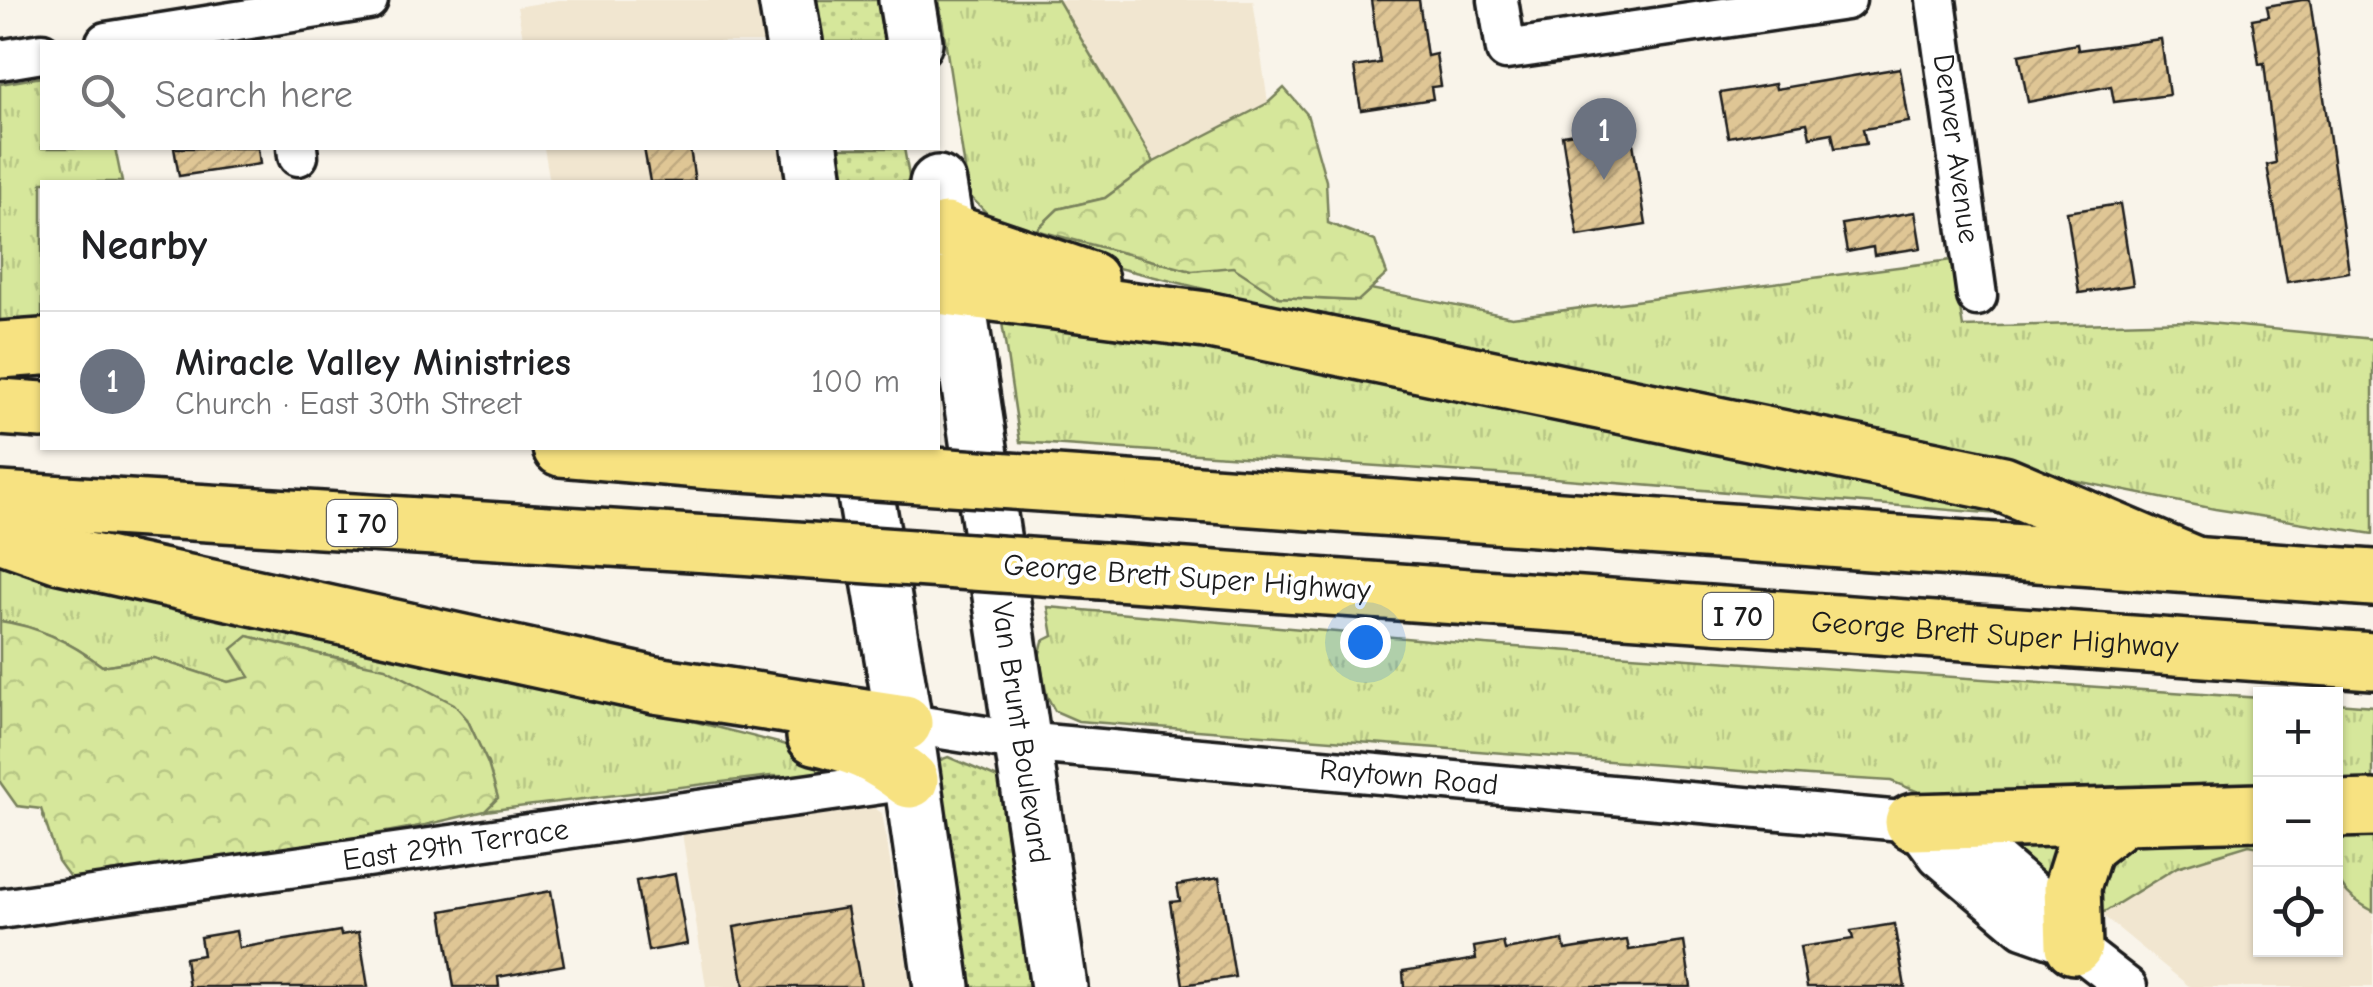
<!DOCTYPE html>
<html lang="en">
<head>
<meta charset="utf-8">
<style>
  body { margin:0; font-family:"Comic Neue",sans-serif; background:#f6f6f6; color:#202124 }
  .controls { position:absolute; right:30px; bottom:30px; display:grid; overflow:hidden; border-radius:0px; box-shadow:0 2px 8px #0004 }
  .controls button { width:90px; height:90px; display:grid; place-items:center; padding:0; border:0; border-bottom:2px solid #e0e0e0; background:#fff; color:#202124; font:50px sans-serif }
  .you { position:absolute; left:1365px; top:642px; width:35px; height:35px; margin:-25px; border:8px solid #fff; border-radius:50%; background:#1a73e8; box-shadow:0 0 0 15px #1a73e833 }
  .badge { display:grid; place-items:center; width:65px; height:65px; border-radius:50%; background:#d1495b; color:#fff; font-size:32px; font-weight:700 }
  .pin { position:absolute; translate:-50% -82px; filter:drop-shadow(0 2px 5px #0008) }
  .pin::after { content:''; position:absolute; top:52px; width:35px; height:30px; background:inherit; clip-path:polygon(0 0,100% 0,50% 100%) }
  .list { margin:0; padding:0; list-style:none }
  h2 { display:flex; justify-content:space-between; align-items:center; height:130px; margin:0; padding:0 40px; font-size:42px }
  h2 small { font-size:32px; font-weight:400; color:#757577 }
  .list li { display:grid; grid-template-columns:65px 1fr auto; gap:30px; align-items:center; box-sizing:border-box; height:140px; padding:0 40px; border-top:2px solid #e0e0e0 }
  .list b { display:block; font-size:38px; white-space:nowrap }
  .list p { margin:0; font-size:32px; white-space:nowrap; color:#757577 }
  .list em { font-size:32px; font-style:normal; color:#757577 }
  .icon { flex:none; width:55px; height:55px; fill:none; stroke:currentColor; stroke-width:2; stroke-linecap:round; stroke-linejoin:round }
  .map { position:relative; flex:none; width:2373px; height:987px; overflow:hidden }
  .search { position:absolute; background:#fff; box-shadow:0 2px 8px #0004; left:40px; top:40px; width:900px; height:110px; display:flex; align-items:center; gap:25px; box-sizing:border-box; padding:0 35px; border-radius:0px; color:#757577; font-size:38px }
  .panel { position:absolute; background:#fff; box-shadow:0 2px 8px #0004; left:40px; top:180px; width:900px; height:270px; border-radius:0px }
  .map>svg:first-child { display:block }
</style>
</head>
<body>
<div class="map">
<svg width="2373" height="987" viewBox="0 0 2373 987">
  <defs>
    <pattern id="grass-tufts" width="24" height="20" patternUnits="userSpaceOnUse" patternTransform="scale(2.5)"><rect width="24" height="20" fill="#d6e79b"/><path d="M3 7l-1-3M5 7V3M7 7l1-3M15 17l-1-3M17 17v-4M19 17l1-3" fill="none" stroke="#b7c685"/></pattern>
    <pattern id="forest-crowns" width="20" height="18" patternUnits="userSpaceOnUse" patternTransform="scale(2.5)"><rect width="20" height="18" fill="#d6e79b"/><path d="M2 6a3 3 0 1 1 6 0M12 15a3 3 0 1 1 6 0" fill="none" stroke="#b7c685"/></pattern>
    <pattern id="park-dots" width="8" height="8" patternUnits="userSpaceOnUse" patternTransform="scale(2.5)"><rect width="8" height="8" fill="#d6e79b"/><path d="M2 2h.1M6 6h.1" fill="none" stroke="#b7c685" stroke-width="1.8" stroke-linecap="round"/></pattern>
    <pattern id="building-hatch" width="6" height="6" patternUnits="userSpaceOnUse" patternTransform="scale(2.5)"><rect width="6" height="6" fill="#dfc695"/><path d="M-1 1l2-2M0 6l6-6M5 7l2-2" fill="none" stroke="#bfaa80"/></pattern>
  </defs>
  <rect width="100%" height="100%" fill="#f9f4ea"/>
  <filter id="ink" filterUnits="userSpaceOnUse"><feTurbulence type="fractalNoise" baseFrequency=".01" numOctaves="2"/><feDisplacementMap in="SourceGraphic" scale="20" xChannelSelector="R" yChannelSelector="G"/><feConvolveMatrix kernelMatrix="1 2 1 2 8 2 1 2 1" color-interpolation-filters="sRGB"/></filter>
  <g filter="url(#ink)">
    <g fill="#f1e6d0">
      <polygon points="558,0 759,0 766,42 524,42 517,7"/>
      <polygon points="1058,0 1253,0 1268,103 1154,162"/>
      <polygon points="544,148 783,148 789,182 550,182"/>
      <polygon points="856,803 870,805 882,813 911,987 706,987 682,833"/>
      <polygon points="2249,845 2260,847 2260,950 2336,950 2336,877 2356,902 2373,911 2373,987 2190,987 2101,914 2176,867"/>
    </g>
    <g fill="url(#grass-tufts)" stroke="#79825c" stroke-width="2.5">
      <polygon points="939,0 1058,0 1154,162 1105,198 1058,209 1037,230 1192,271 1233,266 1279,297 1357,301 1371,289 1512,317 1952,260 1963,327 2188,321 2373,339 2373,534 2215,509 1573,379 1016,243 969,195"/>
      <polygon points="42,77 42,148 115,148 122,182 42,182 42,334 0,337 0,84"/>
      <polygon points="1000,309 1463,400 2025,516 1554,478 1020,442"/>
      <path d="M0,565l37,6 394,84 419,106 -4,16 -75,-1 -286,35 12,-13 -9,-34 -21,-45 -112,-59 -32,-5 -75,-19 -15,13 17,29 -22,4 -74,-24 -52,8c-30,-23 -65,-40 -102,-45z"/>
      <polygon points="1048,607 1485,645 2260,698 2260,794 1939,800 1891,781 1809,776 1078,721 1055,711 1047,696 1039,657 1043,641 1053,636"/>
      <polygon points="2336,703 2373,706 2373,790 2336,792"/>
      <path d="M2373,828v83c-43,-23 -37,-39 -37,-82z"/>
      <polygon points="2260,831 2260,847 2249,845 2177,867 2101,914 2093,889 2119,845 2150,834"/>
      <polygon points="2000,844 2067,845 2053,883"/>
    </g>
    <g fill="url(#forest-crowns)" stroke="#79825c" stroke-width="2.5">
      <polygon points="1284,88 1307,114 1326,181 1328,223 1375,241 1387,274 1358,301 1279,297 1233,267 1192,271 1036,230 1058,209 1105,198 1154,162 1268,103"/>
      <path d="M0,621c37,5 72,22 102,45l52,-8 74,24 22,-5 -18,-28 16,-13 75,19 62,13 69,36 13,15 21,45 10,34 -13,13 -60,14 -195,35 -119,12 -39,8 -14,-19 -17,-52 -24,-3 -17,-24z"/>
    </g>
    <g fill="url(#park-dots)" stroke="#79825c" stroke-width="2.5">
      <polygon points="815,0 881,0 888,42 822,42"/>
      <polygon points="839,148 904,148 910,182 845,182"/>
      <polygon points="948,757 1000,779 1034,987 971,987 935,762"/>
    </g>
    <g fill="url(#building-hatch)" stroke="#1c1c1c" stroke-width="2.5">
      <polygon points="1371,0 1419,0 1427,56 1436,54 1441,86 1431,87 1433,99 1361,110 1354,67 1380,63"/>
      <polygon points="2302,0 2310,0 2349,272 2287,282 2267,165 2276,163 2264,63 2259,64 2252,19 2269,16 2267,6"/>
      <polygon points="2161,39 2169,95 2114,102 2111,86 2028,102 2019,55 2077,44 2078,50"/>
      <polygon points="1900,68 1909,122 1863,129 1866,144 1835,148 1832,133 1810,137 1807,123 1728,137 1720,93 1775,84 1776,89"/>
      <polygon points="1630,124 1646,225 1578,236 1562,135"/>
      <polygon points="174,148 258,148 260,164 179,176"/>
      <polygon points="644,148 690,148 695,182 650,182"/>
      <polygon points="2120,204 2133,285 2079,293 2067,212"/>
      <polygon points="1915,212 1921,248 1874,255 1873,247 1847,252 1842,224"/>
      <polygon points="675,874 687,944 648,951 636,881"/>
      <polygon points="1219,878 1235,977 1183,985 1170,902 1180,901 1177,885"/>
      <polygon points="551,891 564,965 498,977 499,987 454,987 442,911"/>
      <polygon points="847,908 861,987 744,987 734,927"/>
      <polygon points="1894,924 1905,987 1807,987 1800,947 1853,939 1851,931"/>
      <polygon points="236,931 239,948 340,931 341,935 359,932 368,987 189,987 185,958 203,955 200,937"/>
      <polygon points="1563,940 1565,950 1627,940 1629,950 1684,942 1691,987 1404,987 1403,971 1476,959 1474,947 1503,942 1505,950"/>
    </g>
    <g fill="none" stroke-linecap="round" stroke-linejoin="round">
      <defs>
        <g id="street">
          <polyline points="1498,0 1506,50 1846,0"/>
          <path id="s1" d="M1936,0l41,296"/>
          <polyline points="106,42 368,0"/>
          <polyline points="0,60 42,53"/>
          <polyline points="297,148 298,156"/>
          <path id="s2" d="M904,723l118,19 891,80 56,14 77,67 26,41"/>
          <polyline points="1913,822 1938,856 2023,928 2074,946 2127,987"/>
          <path id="s3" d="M0,909l910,-129"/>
        </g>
        <g id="secondary">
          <polyline points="787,0 794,42"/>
          <polyline points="907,0 914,42"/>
          <polyline points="810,148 815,182"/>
          <path id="s4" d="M938,184l17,102 104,701"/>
          <polyline points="858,448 904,723 942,987"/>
        </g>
        <g id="highway">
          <polyline points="946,231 1090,280"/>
          <polyline points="938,286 1206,320 2003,484 2195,565"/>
          <polyline points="0,350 42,347"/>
          <polyline points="0,407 42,410"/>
          <polyline points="561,448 711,461"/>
          <polyline points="1100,487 2373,578"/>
          <polyline points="0,500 724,545"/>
          <polyline points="0,534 60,555 655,685 904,723"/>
          <path id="s5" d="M1102,571l1271,90"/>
          <path d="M815,736c42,10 60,17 95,44"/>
          <polyline points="2336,809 2373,808"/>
          <polyline points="1913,822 2260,812"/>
          <polyline points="2074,946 2072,887 2085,846 2122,817"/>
        </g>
      </defs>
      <use href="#street" stroke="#1c1c1c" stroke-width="45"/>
      <use href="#secondary" stroke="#1c1c1c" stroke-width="62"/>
      <use href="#highway" stroke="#1c1c1c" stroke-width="62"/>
      <use href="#street" stroke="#fff" stroke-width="38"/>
      <use href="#secondary" stroke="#fff" stroke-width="55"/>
      <use href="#highway" stroke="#f7e281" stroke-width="55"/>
      <defs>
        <g id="highway-bridge">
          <polyline points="711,461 1100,487"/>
          <polyline points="724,545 1102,571"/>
        </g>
      </defs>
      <use href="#highway-bridge" stroke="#1c1c1c" stroke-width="62" stroke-linecap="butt"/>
      <use href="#highway-bridge" stroke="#f7e281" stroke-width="55"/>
    </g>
  </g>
  <g text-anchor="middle" stroke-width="8" stroke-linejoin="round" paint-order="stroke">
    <g fill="#fff" stroke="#606060" stroke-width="2.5">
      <rect x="327" y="500" width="70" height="46" rx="8"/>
      <rect x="1703" y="593" width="70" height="46" rx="8"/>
    </g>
    <g font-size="28" font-weight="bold" fill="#1c1c1c">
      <text x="362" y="533">I 70</text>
      <text x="1738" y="626">I 70</text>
    </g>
    <g font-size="30" fill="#1c1c1c" stroke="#fff">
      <text dy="10" stroke="none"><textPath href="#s1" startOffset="150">Denver Avenue</textPath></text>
      <text transform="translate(1187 577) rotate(4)" y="10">George Brett Super Highway</text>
      <text dy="10" stroke="none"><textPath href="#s5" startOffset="895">George Brett Super Highway</textPath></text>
      <text dy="10" stroke="none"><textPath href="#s4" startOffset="555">Van Brunt Boulevard</textPath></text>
      <text dy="10" stroke="none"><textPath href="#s2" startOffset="508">Raytown Road</textPath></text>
      <text dy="10" stroke="none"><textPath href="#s3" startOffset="460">East 29th Terrace</textPath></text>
    </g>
  </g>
</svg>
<div class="controls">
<button>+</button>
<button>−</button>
<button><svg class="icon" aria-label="locate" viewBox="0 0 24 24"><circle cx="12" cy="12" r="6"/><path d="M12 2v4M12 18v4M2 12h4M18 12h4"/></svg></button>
</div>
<div class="you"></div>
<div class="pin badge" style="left:1604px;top:180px;background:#6b7280">1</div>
<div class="search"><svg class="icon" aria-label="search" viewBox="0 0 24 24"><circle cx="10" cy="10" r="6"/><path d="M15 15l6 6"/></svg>Search here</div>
<section class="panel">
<h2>Nearby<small></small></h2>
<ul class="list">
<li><span class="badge" style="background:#6b7280">1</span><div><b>Miracle Valley Ministries</b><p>Church · East 30th Street</p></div><em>100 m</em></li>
</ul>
</section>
</div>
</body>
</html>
